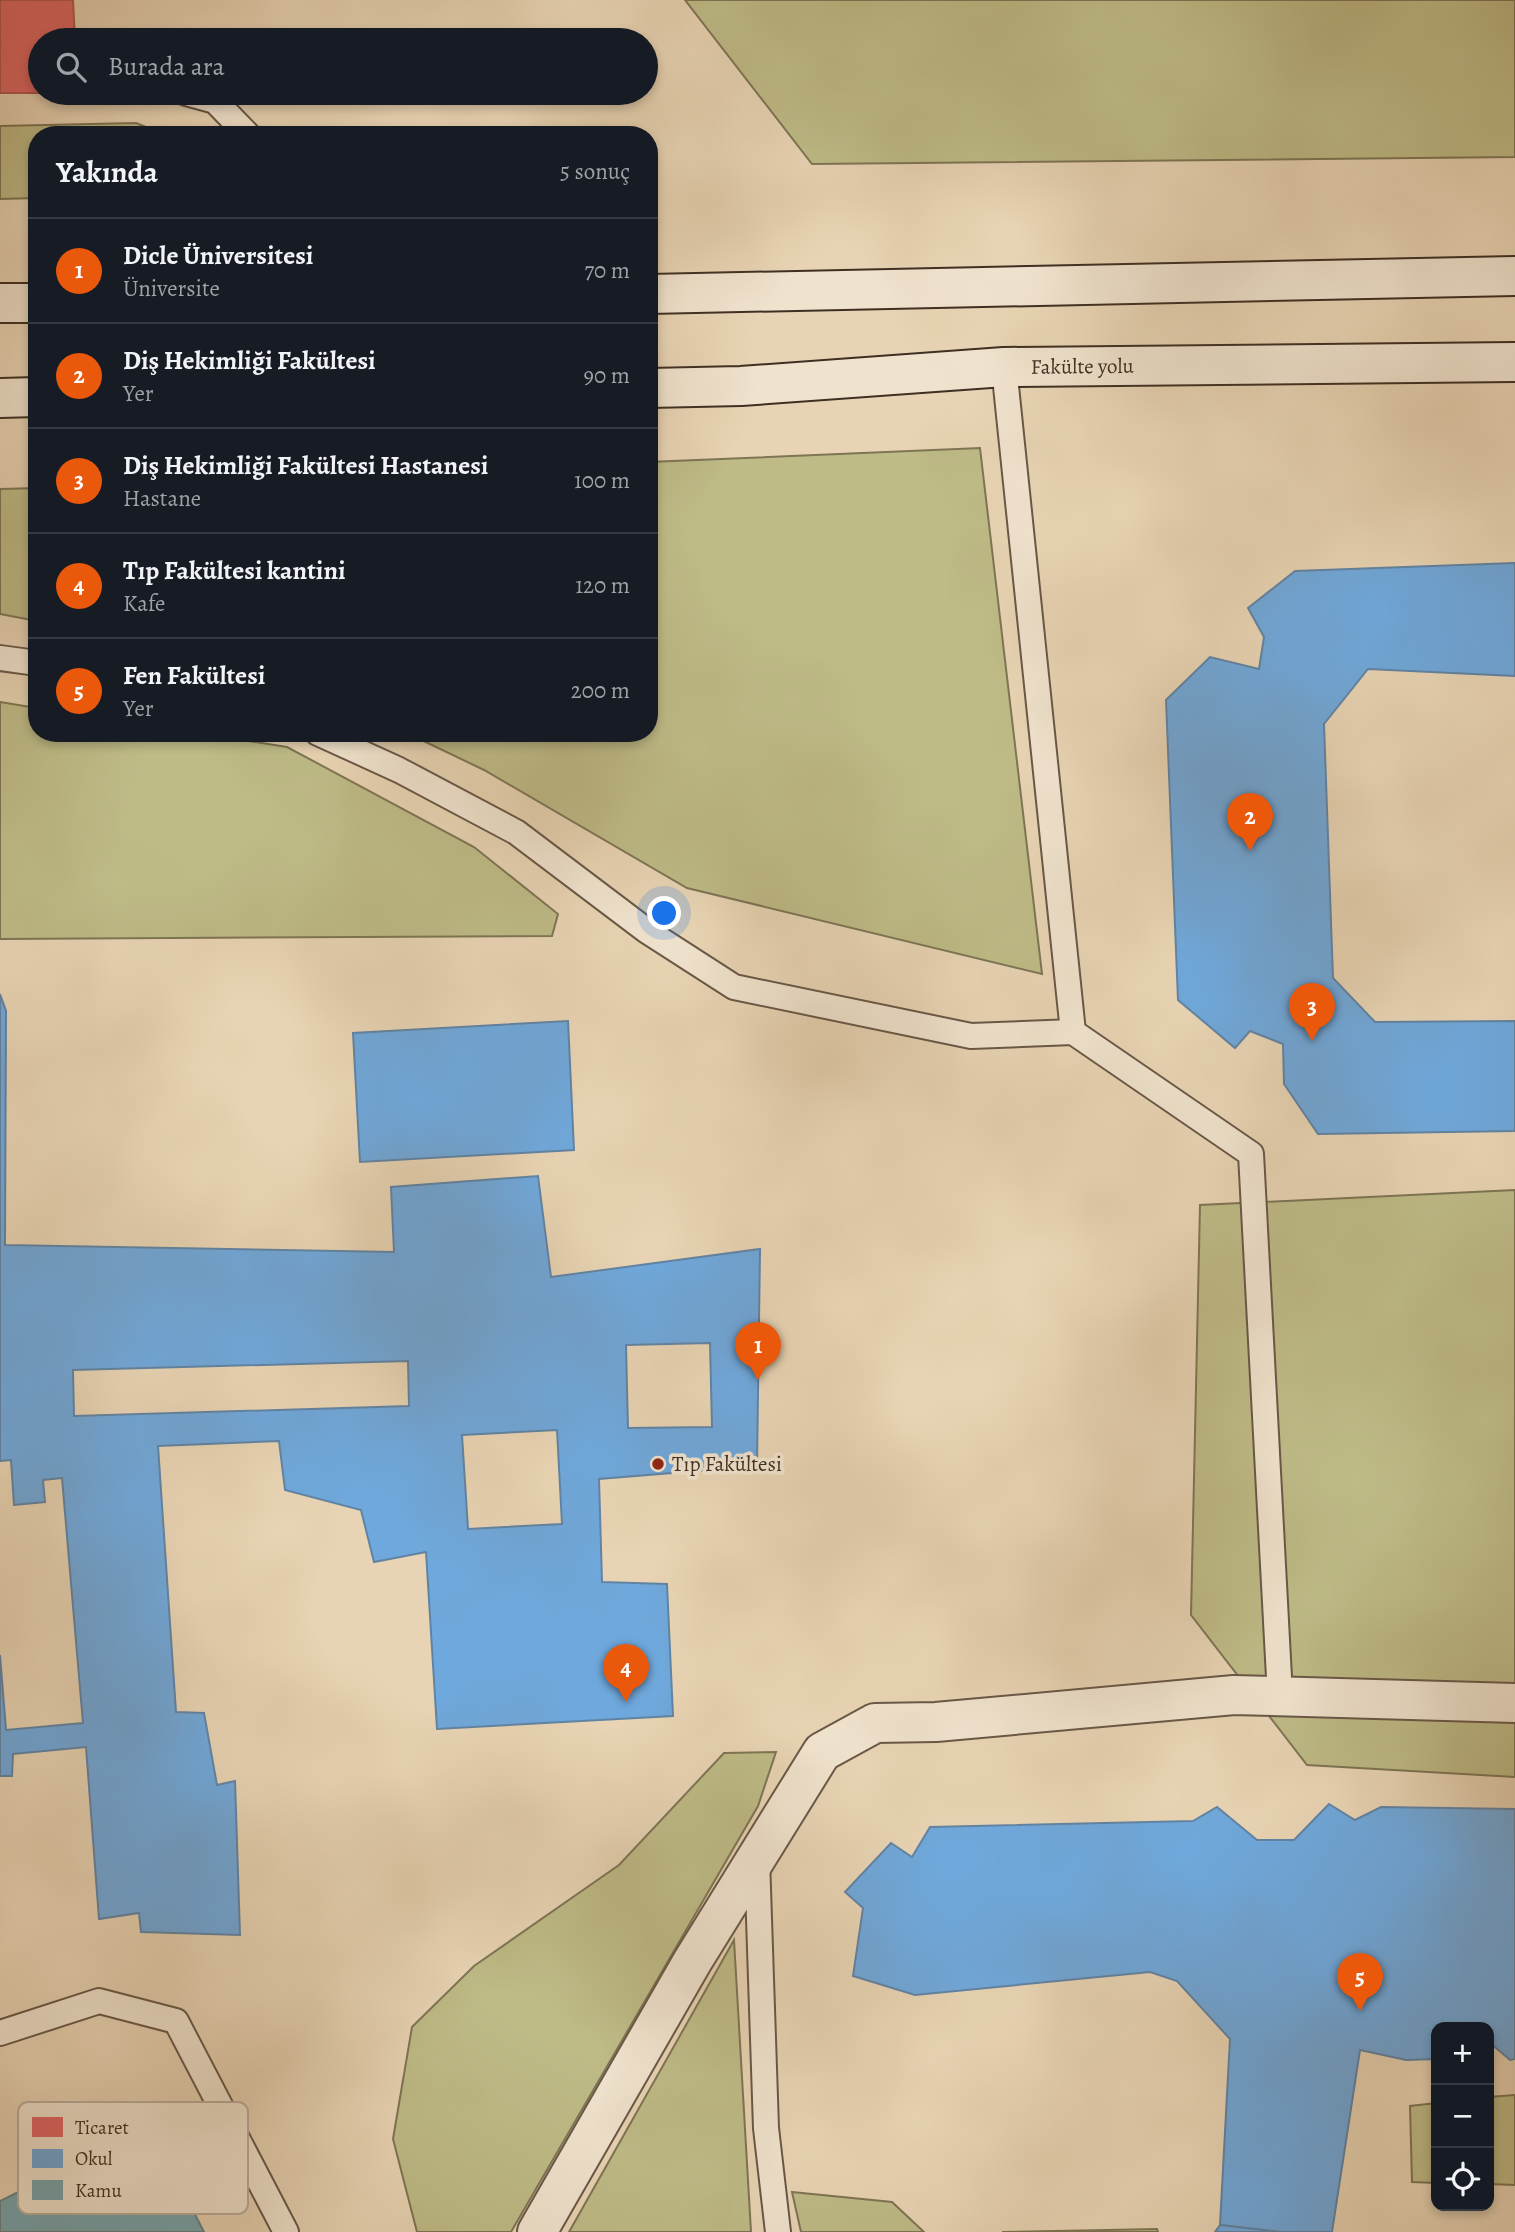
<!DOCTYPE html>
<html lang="tr">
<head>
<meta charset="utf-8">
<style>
  body { margin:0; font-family:Alegreya,serif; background:#20242c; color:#f1f3f6 }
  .controls { position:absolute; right:21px; bottom:21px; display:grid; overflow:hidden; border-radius:14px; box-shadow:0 4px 10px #0003 }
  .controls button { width:63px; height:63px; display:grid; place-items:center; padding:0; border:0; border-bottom:2px solid #363941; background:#171b24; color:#f1f3f6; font:35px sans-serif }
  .you { position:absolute; left:665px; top:914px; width:24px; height:24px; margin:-18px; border:5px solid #fff; border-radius:50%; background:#1a73e8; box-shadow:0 0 0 10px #1a73e833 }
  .badge { display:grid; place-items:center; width:46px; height:46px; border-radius:50%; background:#ea580c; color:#fff; font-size:23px; font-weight:700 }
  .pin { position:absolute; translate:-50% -58px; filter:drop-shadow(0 2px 4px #0008) }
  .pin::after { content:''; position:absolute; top:37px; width:24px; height:21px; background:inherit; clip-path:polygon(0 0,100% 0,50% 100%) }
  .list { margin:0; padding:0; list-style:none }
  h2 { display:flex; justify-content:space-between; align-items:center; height:91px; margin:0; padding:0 28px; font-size:30px }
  h2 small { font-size:23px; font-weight:400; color:#9ea1a6 }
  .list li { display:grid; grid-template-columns:46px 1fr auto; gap:21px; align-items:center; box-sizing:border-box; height:105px; padding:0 28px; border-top:2px solid #363941 }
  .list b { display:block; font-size:26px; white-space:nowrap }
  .list p { margin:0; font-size:23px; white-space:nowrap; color:#9ea1a6 }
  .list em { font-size:23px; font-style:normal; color:#9ea1a6 }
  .icon { flex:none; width:38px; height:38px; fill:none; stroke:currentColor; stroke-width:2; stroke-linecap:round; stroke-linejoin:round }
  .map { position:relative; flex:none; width:1515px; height:2232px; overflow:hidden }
  .search { position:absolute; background:#171b24; box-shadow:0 4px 10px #0003; left:28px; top:28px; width:630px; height:77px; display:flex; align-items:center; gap:18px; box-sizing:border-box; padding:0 24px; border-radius:38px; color:#9ea1a6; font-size:26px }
  .panel { position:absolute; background:#171b24; box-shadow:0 4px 10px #0003; left:28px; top:126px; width:630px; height:616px; border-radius:28px }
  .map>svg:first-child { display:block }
</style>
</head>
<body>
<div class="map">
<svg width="1515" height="2232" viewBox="0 0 1515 2232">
  <rect width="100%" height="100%" fill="#e8d4b4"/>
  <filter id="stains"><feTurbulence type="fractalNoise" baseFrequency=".00286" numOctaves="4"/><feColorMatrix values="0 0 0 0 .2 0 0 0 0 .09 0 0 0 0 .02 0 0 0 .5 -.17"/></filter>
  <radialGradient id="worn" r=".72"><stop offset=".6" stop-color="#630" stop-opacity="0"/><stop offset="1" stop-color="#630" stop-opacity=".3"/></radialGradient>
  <g fill="#bebb87" stroke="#7e7555" stroke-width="2">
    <polygon points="685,0 1515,0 1515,157 812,164"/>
    <polygon points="136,123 166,135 37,135 37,198 0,199 0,126"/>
    <polygon points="980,448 1042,974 687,888 484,770 407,733 649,733 649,462"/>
    <polygon points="37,488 37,621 0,614 0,489"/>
    <polygon points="0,702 37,708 37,733 198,733 287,747 474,847 558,914 552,936 0,939"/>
    <polygon points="1515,1190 1515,1777 1307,1765 1191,1615 1200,1205"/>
    <polygon points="776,1752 758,1806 511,2232 417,2232 393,2139 412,2027 474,1966 619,1865 724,1753"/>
    <polygon points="734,1940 751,2232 569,2232"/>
    <polygon points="1515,2095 1515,2185 1489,2184 1489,2097"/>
    <polygon points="1436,2103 1436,2183 1412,2182 1410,2106"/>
    <polygon points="792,2192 892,2202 924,2232 801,2232"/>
    <polygon points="1157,2229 1158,2232 1002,2232"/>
  </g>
  <polygon fill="#e06666" stroke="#b05652" stroke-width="2" points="0,0 73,0 75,40 40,40 40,93 77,93 0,93"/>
  <g fill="#6fa8dc" stroke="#6184a4" stroke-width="2" fill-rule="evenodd">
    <polygon points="1515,563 1515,676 1368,669 1324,724 1333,978 1375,1022 1515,1021 1515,1131 1318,1134 1284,1084 1283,1044 1250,1031 1235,1048 1178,1000 1166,700 1210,657 1259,669 1264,637 1248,608 1295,571"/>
    <path d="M0,994l6,17 -1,234 389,7 -3,-65 147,-11 13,101 209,-28 -3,217 -158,13 3,103 65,2 6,132 -236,13 -11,-177 -52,10 -13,-52 -76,-20 -6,-49 -121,5 18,266 28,1 13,72 18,-4 5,154 -99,-3 -2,-19 -40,6 -13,-172 -73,7 -1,22h-12v-121l6,75 77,-7 -21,-245 -19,2 2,22 -31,3 -3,-45 -11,1zM710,1343l2,84 -84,1 -2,-83zM408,1361l1,45 -335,10 -1,-46zM557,1430l5,94 -94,5 -6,-94z"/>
    <polygon points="568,1021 574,1150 360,1162 353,1033"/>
    <polygon points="1329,1804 1355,1820 1381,1807 1515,1809 1515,2059 1510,2060 1489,2042 1489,2027 1436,2027 1436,2059 1406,2060 1360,2050 1332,2232 1280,2232 1220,2225 1230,2039 1177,1981 1150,1972 915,1995 853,1976 863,1908 845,1892 891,1843 912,1857 930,1827 1193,1821 1217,1807 1257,1840 1294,1840"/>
    <polygon points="1220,2225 1280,2232 1215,2232"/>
  </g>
  <polygon fill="#76a5af" stroke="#668285" stroke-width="2" points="150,2126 204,2232 0,2232 0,2201"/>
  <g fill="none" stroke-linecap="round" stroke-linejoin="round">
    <defs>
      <g id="lane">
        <polyline points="186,93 215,101 248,135"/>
        <polyline points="1004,367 1073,1032 1251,1154 1280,1696"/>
        <polyline points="0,658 37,663"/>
        <polyline points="318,733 399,770 516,832 647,931 734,987 971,1036 1073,1032"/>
        <polyline points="757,1859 766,2128 778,2232"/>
        <polyline points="0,2033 99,2001 176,2021 286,2232"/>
      </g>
      <polyline id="street" points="537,2232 692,1962 822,1752 875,1723 936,1722 1234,1695 1515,1703"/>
      <g id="secondary">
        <polyline points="649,294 1515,276"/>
        <polyline points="0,303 37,303"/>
        <path id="s1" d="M649,388l92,-2 263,-19 511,-5"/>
        <polyline points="0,398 37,397"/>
      </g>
    </defs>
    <use href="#lane" stroke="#695847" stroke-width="28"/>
    <use href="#street" stroke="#695847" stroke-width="42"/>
    <use href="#secondary" stroke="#3f2f23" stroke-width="42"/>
    <use href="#lane" stroke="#f0e3ce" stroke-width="24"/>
    <use href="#street" stroke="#f0e3ce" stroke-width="38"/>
    <use href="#secondary" stroke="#f0e3ce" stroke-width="38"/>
  </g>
  <circle fill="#8f2418" stroke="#f0e3ce" stroke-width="2.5" cx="658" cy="1464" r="7"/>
  <g text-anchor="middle" stroke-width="7" stroke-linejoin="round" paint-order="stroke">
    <g font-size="21" fill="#3f2f23" stroke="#f0e3ce">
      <text dy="7" stroke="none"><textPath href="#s1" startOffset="434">Fakülte yolu</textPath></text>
    </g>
    <g font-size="21" fill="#3f2f23" stroke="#f0e3ce" text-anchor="start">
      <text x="672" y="1471">Tıp Fakültesi</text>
    </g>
  </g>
  <rect x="18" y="2102" width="230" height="112" rx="10" fill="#f0e3ce" stroke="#bbad9b" stroke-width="2"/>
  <rect x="32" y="2117" width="31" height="20" fill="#e06666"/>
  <rect x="32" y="2149" width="31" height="19" fill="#6fa8dc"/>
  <rect x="32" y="2180" width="31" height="20" fill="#76a5af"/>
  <g font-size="19" fill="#3f2f23">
    <text x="75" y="2134">Ticaret</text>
    <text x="75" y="2165">Okul</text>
    <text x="75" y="2197">Kamu</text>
  </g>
  <rect width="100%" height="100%" filter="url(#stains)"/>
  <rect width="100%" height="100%" fill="url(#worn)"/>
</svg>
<div class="controls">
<button>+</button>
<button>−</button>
<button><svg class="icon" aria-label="locate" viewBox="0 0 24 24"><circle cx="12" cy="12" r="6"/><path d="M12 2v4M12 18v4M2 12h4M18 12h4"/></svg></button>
</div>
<div class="you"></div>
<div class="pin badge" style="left:758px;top:1380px">1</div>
<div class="pin badge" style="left:1250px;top:851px">2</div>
<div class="pin badge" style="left:1312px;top:1041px">3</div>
<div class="pin badge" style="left:626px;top:1702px">4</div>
<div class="pin badge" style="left:1360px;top:2011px">5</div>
<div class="search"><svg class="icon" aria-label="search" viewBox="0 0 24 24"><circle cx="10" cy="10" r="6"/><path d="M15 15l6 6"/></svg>Burada ara</div>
<section class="panel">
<h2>Yakında<small>5 sonuç</small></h2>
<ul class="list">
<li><span class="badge">1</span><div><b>Dicle Üniversitesi</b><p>Üniversite</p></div><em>70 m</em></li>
<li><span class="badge">2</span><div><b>Diş Hekimliği Fakültesi</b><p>Yer</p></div><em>90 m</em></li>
<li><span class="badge">3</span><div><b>Diş Hekimliği Fakültesi Hastanesi</b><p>Hastane</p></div><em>100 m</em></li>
<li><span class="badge">4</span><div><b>Tıp Fakültesi kantini</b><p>Kafe</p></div><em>120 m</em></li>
<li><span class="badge">5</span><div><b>Fen Fakültesi</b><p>Yer</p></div><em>200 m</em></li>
</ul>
</section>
</div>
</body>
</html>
